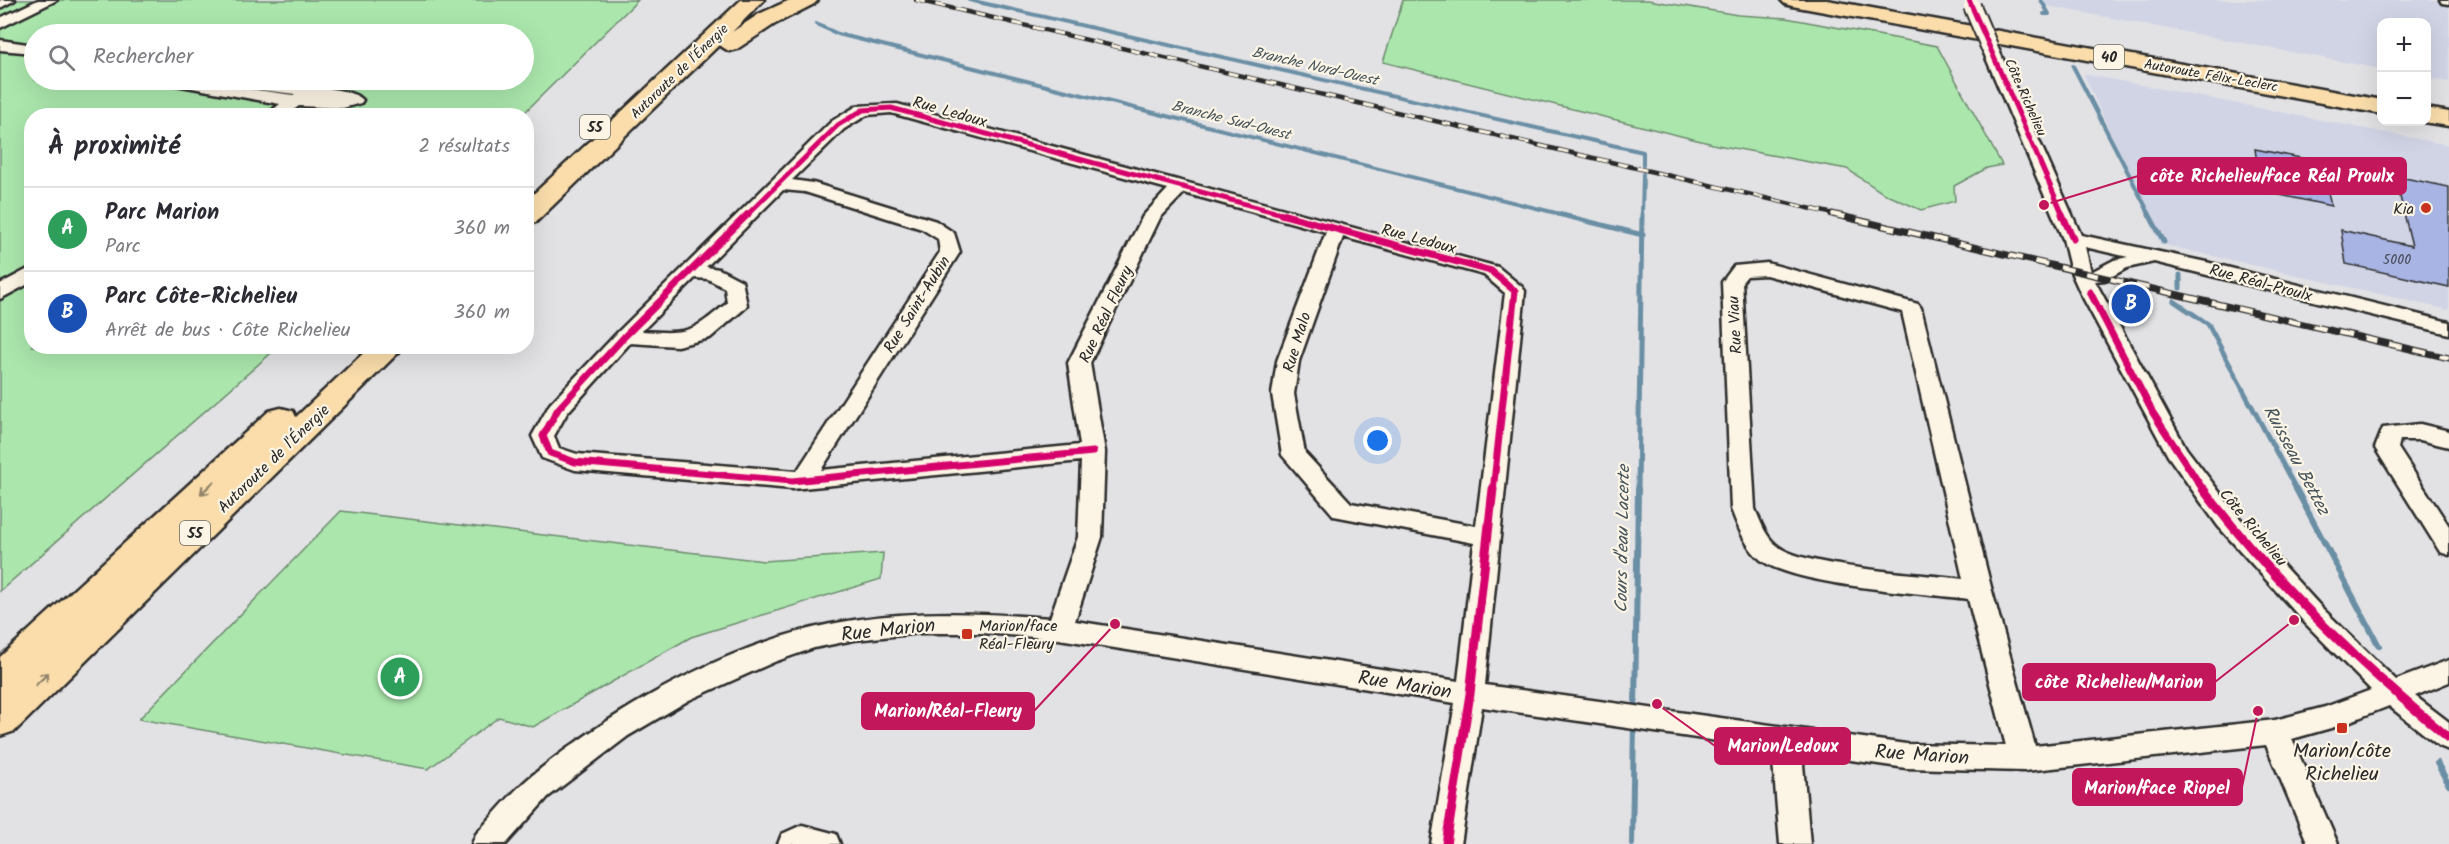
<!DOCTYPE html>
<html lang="fr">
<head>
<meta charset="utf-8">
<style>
  body { margin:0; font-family:Kalam,sans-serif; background:#f7f7f7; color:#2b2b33 }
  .controls { position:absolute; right:18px; top:18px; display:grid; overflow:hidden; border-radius:12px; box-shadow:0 6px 24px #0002 }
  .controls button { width:54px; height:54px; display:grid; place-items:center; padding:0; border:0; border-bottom:2px solid #e1e1e2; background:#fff; color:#2b2b33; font:30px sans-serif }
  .you { position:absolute; left:1378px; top:441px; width:21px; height:21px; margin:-15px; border:4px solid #fff; border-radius:50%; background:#1a73e8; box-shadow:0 0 0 9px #1a73e833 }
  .badge { display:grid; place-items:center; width:39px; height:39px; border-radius:50%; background:#d93025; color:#fff; font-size:20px; font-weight:700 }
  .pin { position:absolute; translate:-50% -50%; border:3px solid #fff; box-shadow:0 2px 6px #0006 }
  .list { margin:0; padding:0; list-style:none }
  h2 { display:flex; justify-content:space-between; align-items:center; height:78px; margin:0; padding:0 24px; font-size:26px }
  h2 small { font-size:20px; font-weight:400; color:#7c7c81 }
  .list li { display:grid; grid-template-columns:39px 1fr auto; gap:18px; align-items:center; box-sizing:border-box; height:84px; padding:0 24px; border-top:2px solid #e1e1e2 }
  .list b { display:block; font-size:22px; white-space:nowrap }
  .list p { margin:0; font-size:20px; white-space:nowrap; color:#7c7c81 }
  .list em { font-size:20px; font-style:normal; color:#7c7c81 }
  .icon { flex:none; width:33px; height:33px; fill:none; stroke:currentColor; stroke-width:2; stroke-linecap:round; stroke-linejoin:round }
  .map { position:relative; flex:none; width:2449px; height:844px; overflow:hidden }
  .search { position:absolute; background:#fff; box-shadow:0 6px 24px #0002; left:24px; top:24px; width:510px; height:66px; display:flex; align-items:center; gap:15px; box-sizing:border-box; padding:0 21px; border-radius:33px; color:#7c7c81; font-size:22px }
  .panel { position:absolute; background:#fff; box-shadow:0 6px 24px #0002; left:24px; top:108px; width:510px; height:246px; border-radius:24px }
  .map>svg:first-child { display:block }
</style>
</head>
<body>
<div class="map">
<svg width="2449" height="844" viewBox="0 0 2449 844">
  <rect width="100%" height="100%" fill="#e2e2e5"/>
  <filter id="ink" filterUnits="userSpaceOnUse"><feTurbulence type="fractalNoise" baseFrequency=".0167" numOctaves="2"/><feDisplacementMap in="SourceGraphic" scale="12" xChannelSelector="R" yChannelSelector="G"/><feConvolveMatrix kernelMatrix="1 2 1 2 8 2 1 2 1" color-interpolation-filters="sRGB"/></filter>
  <g filter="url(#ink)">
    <g fill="#d0d4e5">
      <polygon points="2039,0 2449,0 2449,82 2427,78 2426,22 2382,22 2381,69 2042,5"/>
      <polygon points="2084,74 2449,145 2449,310 2160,244"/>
    </g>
    <g fill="#abe7ad" stroke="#6b896c" stroke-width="1.5" fill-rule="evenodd">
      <path d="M0,0h638l-116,115 -490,1v230l246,1 -278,244zM34,34h490v46h-490z"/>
      <polygon points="1403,0 1648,0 1738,15 1786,18 1937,46 2002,165 1987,168 1954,186 1955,201 1921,210 1883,193 1847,169 1717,145 1383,62"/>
      <polygon points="341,511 764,561 883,553 881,579 691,637 533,727 499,717 428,769 139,719"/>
    </g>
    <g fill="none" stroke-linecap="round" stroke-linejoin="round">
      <g stroke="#6a8ea4" stroke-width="4">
        <polyline points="969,0 1643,152 1643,165"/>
        <polyline points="2041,0 2049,14 2044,14"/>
        <polyline points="816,24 838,34 1564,215"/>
        <polyline points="2073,66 2150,215"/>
        <polyline points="1642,215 1643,174"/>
      </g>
      <g stroke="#6a8ea4" stroke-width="5">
        <polyline points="1558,214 1643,235"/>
        <polyline points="2149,214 2164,242"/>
        <polyline points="2180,275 2180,288"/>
        <polyline points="2174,301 2208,324 2297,491"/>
        <polyline points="1638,491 1642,214"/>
      </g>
      <g stroke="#6a8ea4" stroke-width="6">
        <polyline points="2296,489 2379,646"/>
        <polyline points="1635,710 1638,489"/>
        <polyline points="2437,763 2449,785"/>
        <polyline points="1632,844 1634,723"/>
      </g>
    </g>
    <g fill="#a7b4e4" stroke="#2b2b2b" stroke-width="1.5">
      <polygon points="2255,149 2321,162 2331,206 2261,191"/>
      <polygon points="2395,176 2449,187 2449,287 2346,264 2341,230 2412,246"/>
    </g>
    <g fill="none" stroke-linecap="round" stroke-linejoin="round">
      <defs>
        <g id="minor">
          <polygon points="0,0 15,0 0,8"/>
          <polygon points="38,0 57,0 0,28 0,18"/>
          <polygon points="2440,0 2449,0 2449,4 2442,3"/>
          <polygon points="0,40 34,45 34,53 0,50"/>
          <path d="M1989,41l8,5 84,189 125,27 243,60v12l-295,-72 -27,6 -22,12 -10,1 91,167 50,66 86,94 74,72 53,-20v22l-34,14 34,26v28l-10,-4 -50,-40 -51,20 -46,13 46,105h-30l-42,-99 -242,26 -118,-3 -104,-15 8,91h-30l-8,-95 -290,-42 -21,137h-30l24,-141 -396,-64 -77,-6h-61l-67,7 -40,8 -40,14 -85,38 -61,36 -80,61 -42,47h-34l4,-10c17,-18 34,-40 53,-56 88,-72 212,-142 325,-158 65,-10 130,-7 196,-2l28,-81 3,-76 -289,28 -217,-19 -33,-12 -10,-22 18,-32 68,-72 214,-211 25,-15 40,-2 601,163 24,20 3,4 -40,394 421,59 100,2 -38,-147c-47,-6 -172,-13 -207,-39 -15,-12 -23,-33 -30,-51l-9,-227 12,-16 33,-3 151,41 3,4 71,283 43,155 240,-26 50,-13 46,-17 -67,-68 -86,-96 -50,-70 -88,-164 -9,-20 -8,-33 -82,-193zM891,113l277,76 -25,27 -75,147 12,82 -259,25 139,-218 -6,-19 -18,-12 -123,-38 -21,-3 52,-51 23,-14zM783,190l22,2 117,37 16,10 2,13 -143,219 -220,-17 -18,-6 -5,-12 13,-23 63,-70 47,3 33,-8 34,-29 3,-4 -5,-24 -23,-12 -13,-2zM1184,193l142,39 -49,129 -5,33 10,61 52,61 140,27 -16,138 -383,-60 27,-84 3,-85 -15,-89 70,-145zM1343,237l141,38 21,18 -29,233 -125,-23 -46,-50 -11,-59 5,-33zM2085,247l43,10 -14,3 -23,12zM1766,275l136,37 61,267c-39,-5 -156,-11 -184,-32 -13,-9 -18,-24 -24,-38l-13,-227 5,-6zM695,278l13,1 17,9 2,15c-36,30 -38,31 -85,28z"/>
          <path d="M163,80h28l19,3 -2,-3c26,0 142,3 155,20l-2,3 -18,5 -44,-2 -14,10h-20l15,-12 -115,-21zM227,86l68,8 -2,1z"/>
          <polygon points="32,267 32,282 0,299 0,284"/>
          <polygon points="2420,424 2449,431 2449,447 2420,440 2400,440 2398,448 2449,526 2449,555 2440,552 2375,448 2383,428"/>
          <polygon points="802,825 836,834 840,844 778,844 782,834"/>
        </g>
        <g id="highway">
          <polygon points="741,0 764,0 732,32 759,14 790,0 818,0 814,4 775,24 737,49 729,51 719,45 536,222 526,224 526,201"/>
          <polygon points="1781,0 1827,0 2382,100 2382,114 1792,6 1785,4"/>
          <polygon points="2426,108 2449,112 2449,126 2423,122 2426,122"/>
          <polygon points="371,346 405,346 15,731 0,736 0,657 269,411 281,408 293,411 296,417"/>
        </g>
      </defs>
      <use href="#minor" stroke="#2b2b2b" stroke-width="5"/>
      <use href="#highway" stroke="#2b2b2b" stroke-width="5"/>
      <use href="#minor" fill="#fcf5e5" fill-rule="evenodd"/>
      <use href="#highway" fill="#faddab" fill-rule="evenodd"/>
      <defs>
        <polyline id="rail-far1" points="916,0 1838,215"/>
        <polyline id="rail" points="1832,214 2449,358"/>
      </defs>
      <use href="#rail-far1" stroke="#2b2b2b" stroke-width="4.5"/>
      <use href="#rail" stroke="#2b2b2b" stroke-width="7"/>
      <use href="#rail-far1" stroke="#fcf5e5" stroke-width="3" stroke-dasharray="10" stroke-linecap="butt"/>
      <use href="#rail" stroke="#fcf5e5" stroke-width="4.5" stroke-dasharray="13" stroke-linecap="butt"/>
      <defs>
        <polyline id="minor-bridge" points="1972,6 1989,46"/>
      </defs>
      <use href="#minor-bridge" stroke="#2b2b2b" stroke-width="20" stroke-linecap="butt"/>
      <use href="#minor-bridge" stroke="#fcf5e5" stroke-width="16"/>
      <defs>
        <g id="cycleway-far2">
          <polyline points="1969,0 2063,215"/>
          <polyline points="747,215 838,125 863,110 891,108 1286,215"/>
        </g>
        <g id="cycleway-far1">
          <polyline points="748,214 625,336 558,409 543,436 550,453 575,462 792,481 1093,452"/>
          <polyline points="1281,214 1491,271 1515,291 1493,491"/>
          <polyline points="2062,214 2073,239"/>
          <polyline points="2090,292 2153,413 2204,491"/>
        </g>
        <g id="cycleway">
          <path d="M2203,489c71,94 156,175 246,249"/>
          <polyline points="1446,844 1470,694 1493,489"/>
        </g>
      </defs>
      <use href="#cycleway-far2" stroke="#fcf5e5" stroke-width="8"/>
      <use href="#cycleway-far1" stroke="#fcf5e5" stroke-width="10"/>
      <use href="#cycleway" stroke="#fcf5e5" stroke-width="13"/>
      <use href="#cycleway-far2" stroke="#d6006c" stroke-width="5"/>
      <use href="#cycleway-far1" stroke="#d6006c" stroke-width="7"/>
      <use href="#cycleway" stroke="#d6006c" stroke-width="9"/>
    </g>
    <defs><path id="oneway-shaft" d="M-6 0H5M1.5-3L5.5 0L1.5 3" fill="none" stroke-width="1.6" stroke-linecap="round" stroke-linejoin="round" transform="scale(1.5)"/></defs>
    <g stroke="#92846b">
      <use href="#oneway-shaft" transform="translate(207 488) rotate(137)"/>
      <use href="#oneway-shaft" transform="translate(42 679) rotate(-44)"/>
    </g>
  </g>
  <g fill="#c8321e" stroke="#fcf5e5" stroke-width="2">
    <circle cx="2426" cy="208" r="6"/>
    <rect x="961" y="628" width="12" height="12" rx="3"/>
    <rect x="2336" y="722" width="12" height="12" rx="3"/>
  </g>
  <g text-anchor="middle" stroke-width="4.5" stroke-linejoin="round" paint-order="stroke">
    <g font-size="14" fill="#2b2b2b" stroke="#fcf5e5">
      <text transform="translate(679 71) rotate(-44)" y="5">Autoroute de l'Énergie</text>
      <text transform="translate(2211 75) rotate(10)" y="5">Autoroute Félix-Leclerc</text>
      <text transform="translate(2026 97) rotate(66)" y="5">Côte Richelieu</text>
    </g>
    <g font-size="14" fill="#4a4d59">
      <text x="2397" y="264">5000</text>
    </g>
    <g fill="#fcf5e5" stroke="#6a6863" stroke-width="1.5">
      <rect x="2094" y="45" width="30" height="24" rx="4.5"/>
      <rect x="580" y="115" width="30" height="24" rx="4.5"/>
      <rect x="180" y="521" width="30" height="24" rx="4.5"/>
    </g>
    <g font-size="15" font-weight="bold" fill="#2b2b2b">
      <text x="2109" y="62">40</text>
      <text x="595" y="132">55</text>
      <text x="195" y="538">55</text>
    </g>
    <g font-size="15" font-style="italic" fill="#45545d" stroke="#fcf5e5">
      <text transform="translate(1315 66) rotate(13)" y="5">Branche Nord-Ouest</text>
      <text transform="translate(1231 120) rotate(14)" y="5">Branche Sud-Ouest</text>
    </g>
    <g font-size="16" fill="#2b2b2b" stroke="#fcf5e5">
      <text transform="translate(950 111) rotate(16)" y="6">Rue Ledoux</text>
      <text transform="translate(1419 238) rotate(15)" y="6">Rue Ledoux</text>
      <text transform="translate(2261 282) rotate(15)" y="6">Rue Réal-Proulx</text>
      <text transform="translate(916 304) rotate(-58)" y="6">Rue Saint-Aubin</text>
      <text transform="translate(1105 314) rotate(-65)" y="6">Rue Réal Fleury</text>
      <text transform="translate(1734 325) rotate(-93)" y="6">Rue Viau</text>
      <text transform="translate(1296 342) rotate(-73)" y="6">Rue Malo</text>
      <text transform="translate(273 458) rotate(-44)" y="6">Autoroute de l'Énergie</text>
      <text transform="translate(2254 527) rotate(50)" y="6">Côte Richelieu</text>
    </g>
    <g font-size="16" fill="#2b2b2b" stroke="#fcf5e5" text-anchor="end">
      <text x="2414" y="214">Kia</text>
      <text x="979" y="631" text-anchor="start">Marion/face<tspan x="979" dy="18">Réal-Fleury</tspan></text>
    </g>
    <g font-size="18" font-style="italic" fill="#45545d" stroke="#fcf5e5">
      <text transform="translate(2297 460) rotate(62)" y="6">Ruisseau Bettez</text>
      <text transform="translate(1622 539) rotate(-89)" y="6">Cours d'eau Lacerte</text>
    </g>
    <g font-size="20" fill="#2b2b2b" stroke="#fcf5e5">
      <text transform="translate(888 629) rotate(-6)" y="7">Rue Marion</text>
      <text transform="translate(1405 684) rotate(9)" y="7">Rue Marion</text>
      <text transform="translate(1922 754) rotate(4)" y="7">Rue Marion</text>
    </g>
    <g font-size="20" fill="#2b2b2b" stroke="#fcf5e5">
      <text x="2342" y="757">Marion/côte<tspan x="2342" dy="23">Richelieu</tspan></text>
    </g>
  </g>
  <path fill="none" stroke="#c2185b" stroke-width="2" d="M2044 205L2138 176M2294 620L2215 682M1115 624L1034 711M1657 704L1715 746M2258 711L2242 787"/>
  <g fill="#c2185b" stroke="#fcf5e5" stroke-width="2">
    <circle cx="2044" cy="205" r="6"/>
    <circle cx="2294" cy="620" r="6"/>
    <circle cx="1115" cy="624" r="6"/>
    <circle cx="1657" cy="704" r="6"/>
    <circle cx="2258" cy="711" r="6"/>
  </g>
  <g fill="#c2185b" stroke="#c2185b" stroke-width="2">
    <rect x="2138" y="158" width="268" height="36" rx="6"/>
    <rect x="2023" y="664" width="192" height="36" rx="6"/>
    <rect x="862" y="693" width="172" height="36" rx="6"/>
    <rect x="1715" y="728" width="135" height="36" rx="6"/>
    <rect x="2073" y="769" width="169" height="36" rx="6"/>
  </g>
  <g font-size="18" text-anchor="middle" font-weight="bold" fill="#fff">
    <text x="2272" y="182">côte Richelieu/face Réal Proulx</text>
    <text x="2119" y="688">côte Richelieu/Marion</text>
    <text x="948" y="717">Marion/Réal-Fleury</text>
    <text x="1783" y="752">Marion/Ledoux</text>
    <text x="2157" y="794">Marion/face Riopel</text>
  </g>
</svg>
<div class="controls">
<button>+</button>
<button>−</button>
</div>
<div class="you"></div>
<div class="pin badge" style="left:400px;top:677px;background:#2e9e5b">A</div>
<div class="pin badge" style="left:2131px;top:304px;background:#1a4fb4">B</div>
<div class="search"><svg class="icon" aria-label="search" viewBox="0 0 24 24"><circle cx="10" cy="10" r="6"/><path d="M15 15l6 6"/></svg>Rechercher</div>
<section class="panel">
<h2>À proximité<small>2 résultats</small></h2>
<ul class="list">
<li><span class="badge" style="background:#2e9e5b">A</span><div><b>Parc Marion</b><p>Parc</p></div><em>360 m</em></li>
<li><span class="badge" style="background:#1a4fb4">B</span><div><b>Parc Côte-Richelieu</b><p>Arrêt de bus · Côte Richelieu</p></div><em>360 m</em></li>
</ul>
</section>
</div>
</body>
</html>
